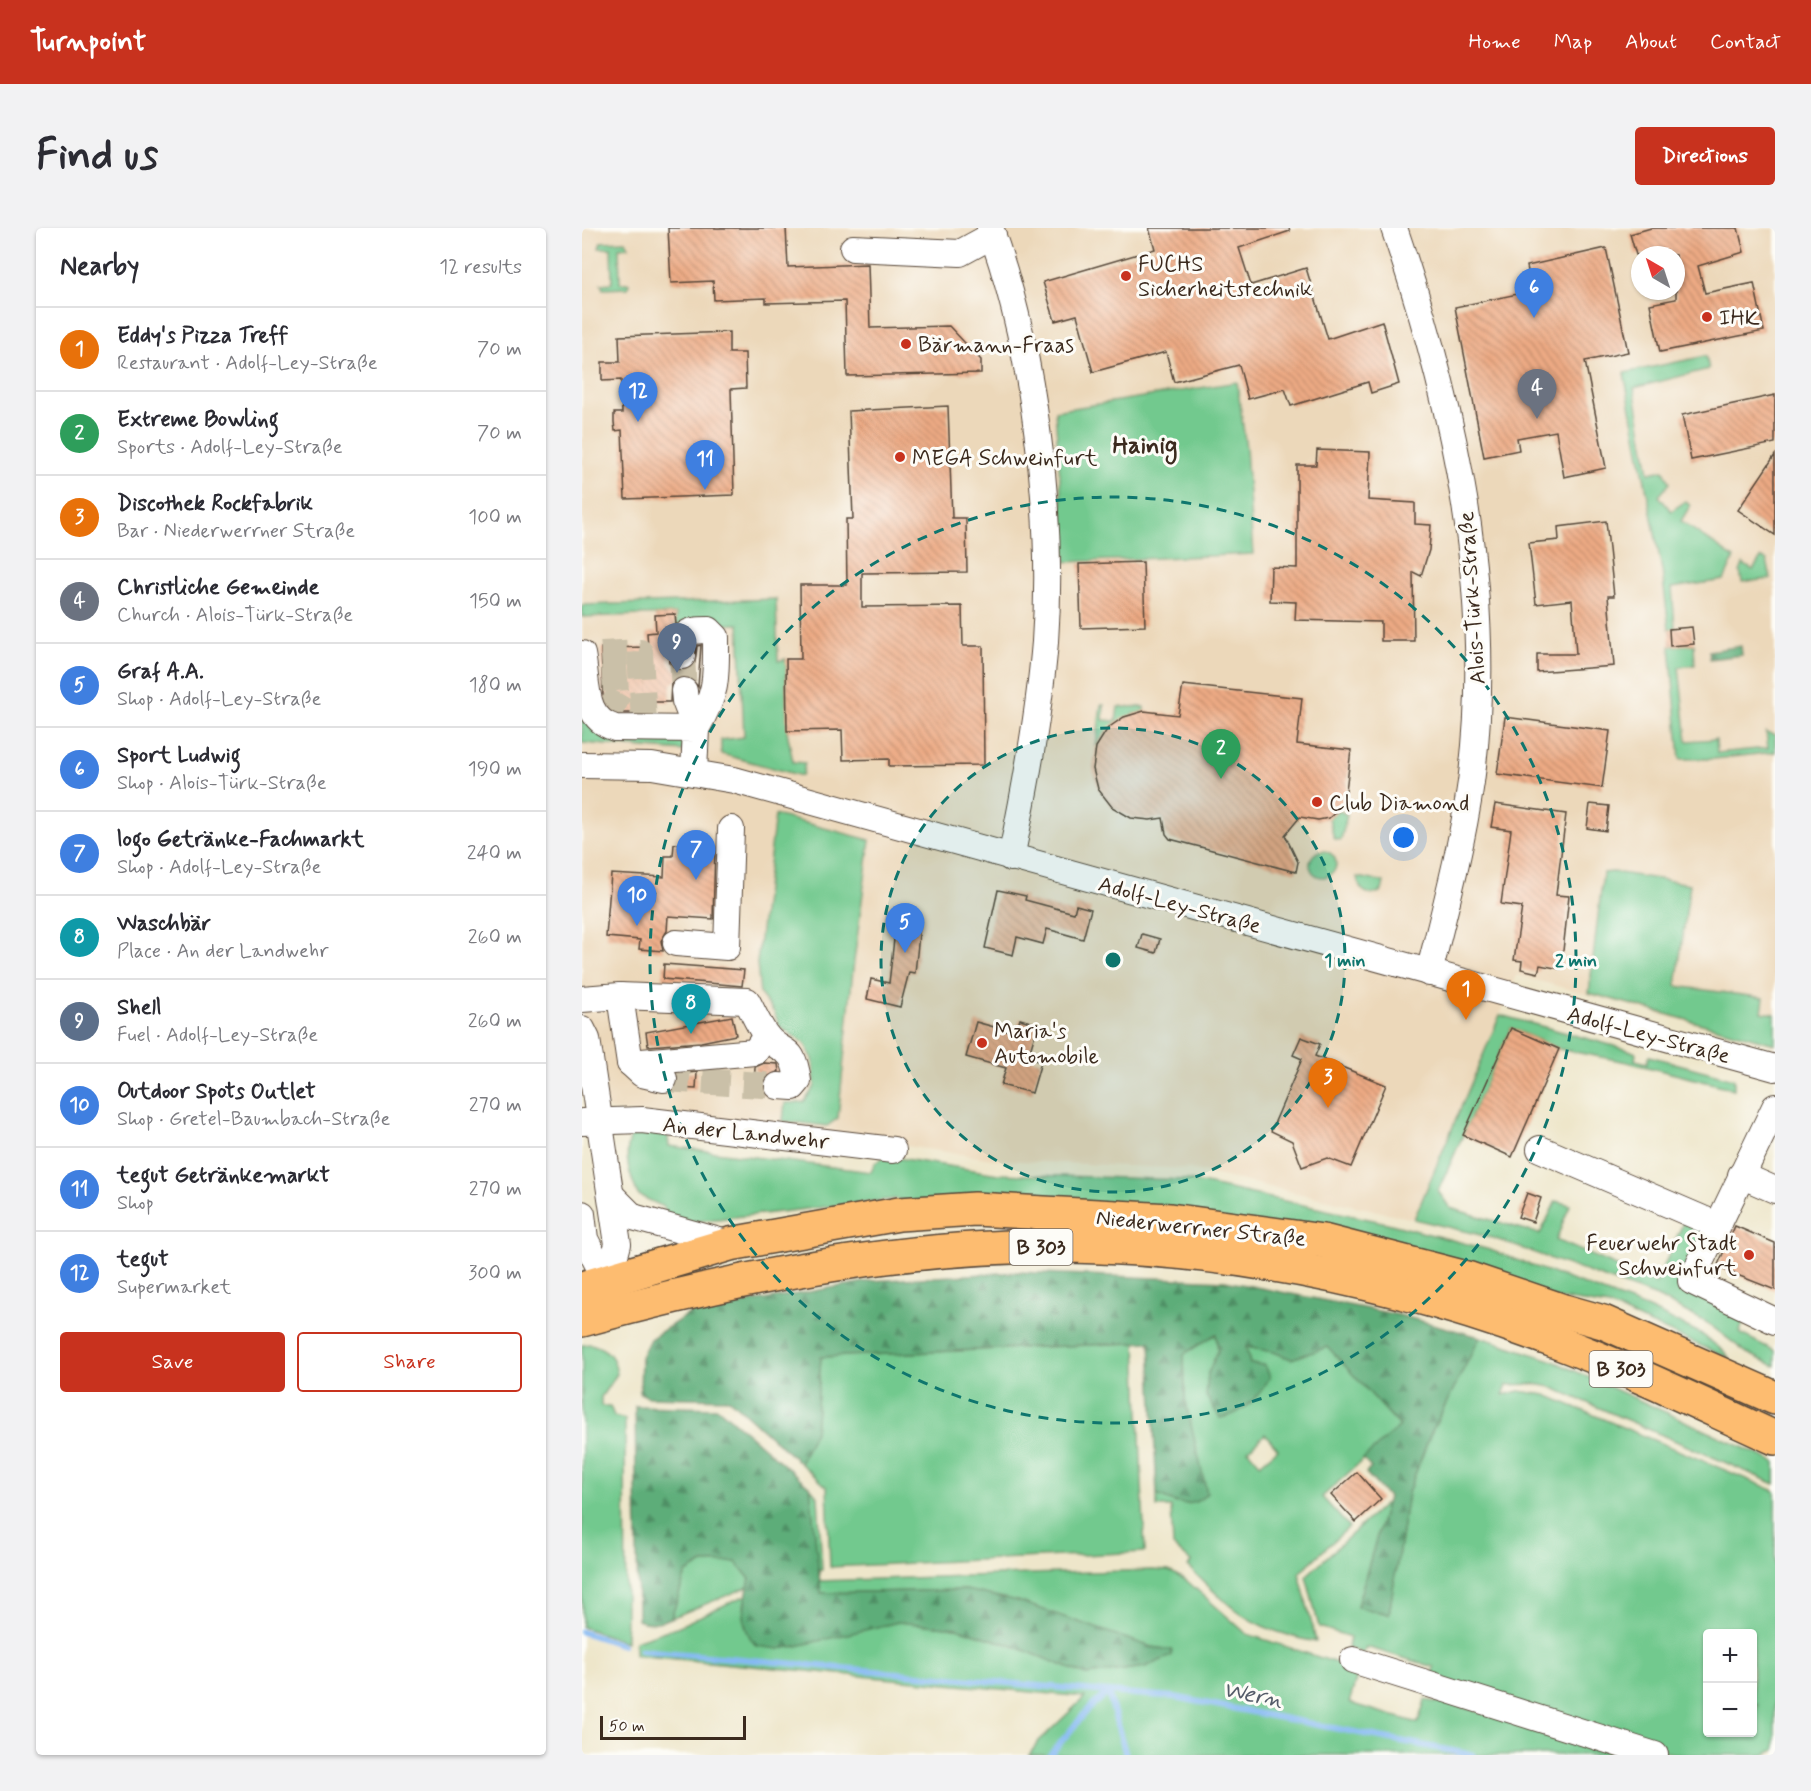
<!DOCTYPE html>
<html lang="en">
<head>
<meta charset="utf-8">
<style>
  body { margin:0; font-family:Mynerve,sans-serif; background:#f2f2f3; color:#2b2b33 }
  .controls { position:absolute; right:18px; bottom:18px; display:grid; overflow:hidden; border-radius:6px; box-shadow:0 2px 4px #0004 }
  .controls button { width:54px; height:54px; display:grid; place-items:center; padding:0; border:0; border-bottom:2px solid #e1e1e2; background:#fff; color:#2b2b33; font:30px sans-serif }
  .compass { position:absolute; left:1049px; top:18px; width:54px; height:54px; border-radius:50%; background:#fff; box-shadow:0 2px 4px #0004; rotate:321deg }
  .scale { position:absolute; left:18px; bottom:15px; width:146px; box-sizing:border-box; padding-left:6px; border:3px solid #3b2a1e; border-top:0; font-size:16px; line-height:21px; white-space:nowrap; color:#3b2a1e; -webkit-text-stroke:4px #fdfcf7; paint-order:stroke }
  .you { position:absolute; left:822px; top:610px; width:21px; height:21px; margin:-15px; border:4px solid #fff; border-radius:50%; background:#1a73e8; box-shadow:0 0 0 9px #1a73e833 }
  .badge { display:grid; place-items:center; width:39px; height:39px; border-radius:50%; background:#c8321e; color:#fff; font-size:20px; font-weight:700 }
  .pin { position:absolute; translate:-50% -50px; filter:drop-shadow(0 2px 3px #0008) }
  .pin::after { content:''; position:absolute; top:32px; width:21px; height:18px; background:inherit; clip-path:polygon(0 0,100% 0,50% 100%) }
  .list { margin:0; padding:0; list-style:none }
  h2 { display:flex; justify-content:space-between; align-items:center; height:78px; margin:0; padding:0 24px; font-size:26px }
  h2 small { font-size:20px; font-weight:400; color:#7c7c81 }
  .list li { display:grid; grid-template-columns:39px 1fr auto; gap:18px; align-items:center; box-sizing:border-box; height:84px; padding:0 24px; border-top:2px solid #e1e1e2 }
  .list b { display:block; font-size:22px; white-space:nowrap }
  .list p { margin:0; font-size:20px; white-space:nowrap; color:#7c7c81 }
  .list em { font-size:20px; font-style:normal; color:#7c7c81 }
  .actions { display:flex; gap:12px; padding:18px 24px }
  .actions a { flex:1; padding:14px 0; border:2px solid #c8321e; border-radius:6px; text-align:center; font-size:21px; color:#c8321e }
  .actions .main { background:#c8321e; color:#fff }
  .map { position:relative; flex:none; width:1193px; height:1527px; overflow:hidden; border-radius:6px }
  header { display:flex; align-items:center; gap:36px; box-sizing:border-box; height:84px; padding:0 30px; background:#c8321e; color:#fff }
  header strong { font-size:28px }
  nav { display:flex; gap:33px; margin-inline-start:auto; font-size:21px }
  .intro { display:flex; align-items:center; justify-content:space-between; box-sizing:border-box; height:144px; padding:0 36px }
  h1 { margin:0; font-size:42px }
  .button { padding:15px 27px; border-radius:6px; background:#c8321e; color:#fff; font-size:21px; font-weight:700 }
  main { display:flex; gap:36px; padding:0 36px }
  aside { flex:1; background:#fff; border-radius:6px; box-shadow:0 2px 4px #0004 }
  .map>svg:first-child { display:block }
</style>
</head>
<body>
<header>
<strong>Turnpoint</strong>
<nav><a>Home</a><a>Map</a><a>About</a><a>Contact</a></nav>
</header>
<div class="intro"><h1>Find us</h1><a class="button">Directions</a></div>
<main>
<aside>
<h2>Nearby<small>12 results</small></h2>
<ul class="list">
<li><span class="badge" style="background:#e8710a">1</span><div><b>Eddy's Pizza Treff</b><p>Restaurant · Adolf-Ley-Straße</p></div><em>70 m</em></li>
<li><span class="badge" style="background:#2e9e5b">2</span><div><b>Extreme Bowling</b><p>Sports · Adolf-Ley-Straße</p></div><em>70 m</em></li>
<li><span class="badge" style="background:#e8710a">3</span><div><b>Discothek Rockfabrik</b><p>Bar · Niederwerrner Straße</p></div><em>100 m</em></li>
<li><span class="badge" style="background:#6b7280">4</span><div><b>Christliche Gemeinde</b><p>Church · Alois-Türk-Straße</p></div><em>150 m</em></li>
<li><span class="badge" style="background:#3f7fe0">5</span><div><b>Graf A.A.</b><p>Shop · Adolf-Ley-Straße</p></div><em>180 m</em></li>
<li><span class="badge" style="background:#3f7fe0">6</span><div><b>Sport Ludwig</b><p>Shop · Alois-Türk-Straße</p></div><em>190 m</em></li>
<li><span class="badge" style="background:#3f7fe0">7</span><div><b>logo Getränke-Fachmarkt</b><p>Shop · Adolf-Ley-Straße</p></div><em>240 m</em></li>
<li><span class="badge" style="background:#0f9aa8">8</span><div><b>Waschbär</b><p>Place · An der Landwehr</p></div><em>260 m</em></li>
<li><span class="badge" style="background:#5c6f8a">9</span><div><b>Shell</b><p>Fuel · Adolf-Ley-Straße</p></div><em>260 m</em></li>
<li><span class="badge" style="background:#3f7fe0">10</span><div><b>Outdoor Spots Outlet</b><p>Shop · Gretel-Baumbach-Straße</p></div><em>270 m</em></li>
<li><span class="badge" style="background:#3f7fe0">11</span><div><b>tegut Getränkemarkt</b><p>Shop</p></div><em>270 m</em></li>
<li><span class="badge" style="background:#3f7fe0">12</span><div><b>tegut</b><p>Supermarket</p></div><em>300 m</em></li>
</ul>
<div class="actions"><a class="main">Save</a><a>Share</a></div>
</aside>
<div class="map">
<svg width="1193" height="1527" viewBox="0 0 1193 1527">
  <defs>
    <pattern id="forest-firs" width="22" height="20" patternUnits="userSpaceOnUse" patternTransform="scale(1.5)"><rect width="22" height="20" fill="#5dad79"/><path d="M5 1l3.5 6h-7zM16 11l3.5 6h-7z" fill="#4e8d63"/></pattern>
    <pattern id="building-back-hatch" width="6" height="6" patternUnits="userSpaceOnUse" patternTransform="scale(1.5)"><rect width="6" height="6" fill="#edaa84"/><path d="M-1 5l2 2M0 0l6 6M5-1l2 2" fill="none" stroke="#c18b6b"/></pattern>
  </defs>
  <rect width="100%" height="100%" fill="#fdfcf7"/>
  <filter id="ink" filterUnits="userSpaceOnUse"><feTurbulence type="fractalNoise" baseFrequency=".0167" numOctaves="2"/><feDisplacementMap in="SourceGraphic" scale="12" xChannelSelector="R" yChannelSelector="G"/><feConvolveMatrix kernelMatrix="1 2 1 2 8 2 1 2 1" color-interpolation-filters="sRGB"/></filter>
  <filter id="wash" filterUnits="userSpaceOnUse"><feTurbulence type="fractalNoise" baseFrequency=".008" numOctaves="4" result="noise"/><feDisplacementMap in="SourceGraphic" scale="24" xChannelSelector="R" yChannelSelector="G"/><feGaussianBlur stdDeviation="1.35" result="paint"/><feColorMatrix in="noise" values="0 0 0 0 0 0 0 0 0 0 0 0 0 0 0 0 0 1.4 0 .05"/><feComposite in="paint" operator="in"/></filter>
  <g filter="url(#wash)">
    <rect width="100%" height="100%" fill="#eee6ca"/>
    <path fill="#ecd8ba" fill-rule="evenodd" d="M0,0h1193v818l-258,-71 -103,244 -225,-50 -190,-9 -218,-33 -173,-17 -26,-85zM1058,27h36v36h-36z"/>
    <g fill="#72c98e" stroke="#567a56" stroke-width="1.5" fill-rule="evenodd">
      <polygon points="44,13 47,19 37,20 38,55 47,55 46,60 21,61 19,56 30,55 29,20 17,20 19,14"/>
      <polygon points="1124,128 1127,141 1052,160 1067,245 1082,242 1088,255 1077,268 1089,283 1104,273 1108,278 1099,293 1152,330 1142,352 1090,360 1093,400 1087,401 1080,342 1042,145"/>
      <polygon points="655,154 664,220 671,326 484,334 473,183"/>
      <polygon points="1179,330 1185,332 1189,351 1160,354 1158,344 1161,336 1171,342"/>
      <polygon points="194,371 196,433 204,431 205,503 211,534 223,535 220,548 139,526 139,512 162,509 157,396 94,399 94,386 0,389 0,377"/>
      <polygon points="1112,416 1113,437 1097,439 1105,513 1134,511 1135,525 1186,520 1184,504 1193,507 1193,524 1132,531 1098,531 1088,418"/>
      <path d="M519,477h3l-1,15 13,1 2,-14h26v4c-24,6 -35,15 -48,36z"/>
      <polygon points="0,488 101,511 101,523 0,515"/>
      <polygon points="756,582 765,587 759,612 752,611 747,590"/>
      <polygon points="193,587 288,612 271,741 256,890 245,898 201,893 203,875 222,874 233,858 231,831 222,815 198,799 192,784 178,766 175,735"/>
      <circle cx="741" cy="636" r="13"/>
      <polygon points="1031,644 1108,656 1094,758 1182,770 1180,784 1193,786 1193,816 1007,765 1021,645"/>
      <path d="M775,649l27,5 -2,9c-14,7 -23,0 -25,-14z"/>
      <polygon points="918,787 1047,822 1054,825 1053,832 1065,835 1067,828 1152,851 1152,861 1045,834 977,821 929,800 856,963 868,980 958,1006 974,973 988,977 974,1012 1074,1055 1103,991 1125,998 1098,1058 1165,1086 1157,1105 1193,1123 1193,1138 1165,1125 1124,1094 1075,1069 911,1010 832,991"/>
      <path d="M52,901l33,1 2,16 202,26 4,-9 11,-7 112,18 189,6 200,43 103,27 156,58 54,25 26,20 3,5 -120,-52 -714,-107 -204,23 -23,-3 -4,-12 -26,-12c-10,-24 -16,-42 -4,-66z"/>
      <path d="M634,1105l2,18 -10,22 42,-9 -4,-17 28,5 17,7 37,-12 72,79 -78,71 27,30 -50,46 17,68c-10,0 -19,-3 -28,-6 -48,-13 -65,-36 -100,-68l3,-5 -18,-16 -2,-39h-14v-12l19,8 13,-83 -4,-21 -1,-45zM683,1206l13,15 -18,15 -12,-14z"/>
      <path d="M898,1109l71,23 224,102v22l-224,-97 -16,-3 -28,1 -4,10 16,-4 27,4 229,96v259l-11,5h-82l-39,-7 -212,-69 3,-12 -68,-20 -3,6 -15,-5 2,-11 -31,-10 -13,-51 81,-74 -30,104 32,8 19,-121 22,-58zM1126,1406h44l1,68 5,3 -5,12 -1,15h-44z"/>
      <polygon points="554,1115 563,1324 248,1339 245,1259 218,1235 233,1203 239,1129"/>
      <path d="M9,1116c17,5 24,13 26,30l-16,23v9h9l4,10 11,3 1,223 -44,-15v-282z"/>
      <polygon points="228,1259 236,1269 240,1342 236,1343"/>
      <polygon points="155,1334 168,1351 166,1359 89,1390 104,1345 121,1335"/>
      <polygon points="570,1342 587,1343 604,1352 665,1406 777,1442 767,1475 836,1495 843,1472 877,1478 1042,1527 447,1527 457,1513 503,1469 53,1427 53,1413 95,1399 164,1367 162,1378 197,1421 316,1394 375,1400 429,1417 504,1447 563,1439 589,1428 589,1422 570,1419 384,1362 239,1365 237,1353"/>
    </g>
    <g fill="url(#forest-firs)" stroke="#4c6c4c" stroke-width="1.5">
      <polygon points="1159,418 1160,427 1128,431 1127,423"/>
      <path d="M436,1044l207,9 174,34 81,22 -50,98 -22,58 -19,121 -32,-7 31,-110 -22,-24 5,-5 -8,-9 37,-33 -72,-79 -37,12 -17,-7 -28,-5 4,17 15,1 5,12c-11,20 -28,38 -50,41l-14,-22 2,-23 10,-22 -2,-17 -32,20 1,45 22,94c-15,18 -31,10 -50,2l-7,-153 -329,15 -6,74 -15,32 -71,-64 -81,-2 -8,-4 1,-36 9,-18 40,-26 180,-32z"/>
      <path d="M53,1178l83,2 92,79 11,106 145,-3 52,11 133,46 21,3 -1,6 -26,11 -59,8 -75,-30 -54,-17 -59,-6 -101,24 -18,3 -23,-3c-18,-21 -12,-42 -6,-67l-14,-17 -33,1 -17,10 -15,45c-11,4 -22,7 -33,2z"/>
    </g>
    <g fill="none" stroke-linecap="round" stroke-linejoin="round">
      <g stroke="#85b9f3" stroke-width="6">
        <polyline points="0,1404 40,1417"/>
        <polyline points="59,1422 526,1464 544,1527"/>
        <polyline points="468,1527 505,1483 526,1464 592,1469 891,1527"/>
      </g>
    </g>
    <g id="blocks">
      <g fill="url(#building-back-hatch)">
        <polygon points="86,0 204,0 206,39 286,36 288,100 367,98 399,132 399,145 265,148 263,73 184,75 184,70 132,72 131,53 89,55"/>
        <polygon points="567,0 707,0 708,3 657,20 669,57 724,40 746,111 800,93 817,156 789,165 786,154 709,178 703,161 666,171 657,137 592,154 584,124 511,144 495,87 473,93 461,54 573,21"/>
        <polygon points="1069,0 1156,0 1162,24 1116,38 1123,65 1172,55 1182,103 1078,124 1068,76 1094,71 1094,27 1054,27 1048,6"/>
        <polygon points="1024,20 1046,124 1003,133 1024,240 982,249 974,203 935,210 937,222 902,229 873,79 950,63 945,38"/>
        <polygon points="147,104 147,125 163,125 164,160 149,161 152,267 43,271 40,202 33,203 32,194 32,185 40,185 39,152 20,153 20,134 38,134 37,108"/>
        <polygon points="1193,167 1193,215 1109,232 1100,187"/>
        <polygon points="366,178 370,290 384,290 385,344 280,345 280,379 380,378 381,418 401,418 402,537 307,538 307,531 261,532 260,502 205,503 204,431 219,431 218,357 265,357 264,291 271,291 267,183"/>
        <polygon points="735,222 788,224 786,272 833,275 833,296 849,297 847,322 839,348 831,344 832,413 799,413 799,394 713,392 714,374 688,373 689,339 715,340 715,237 734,237"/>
        <polygon points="1193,227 1193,307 1156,282"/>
        <polygon points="1024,293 1032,368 1026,368 1032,438 955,444 955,426 994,426 990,372 954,376 947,315 977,312 976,299"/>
        <polygon points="561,334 563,398 499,400 497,336"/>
        <polygon points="93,386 94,396 85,413 87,435 93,441 107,441 113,435 115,418 119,417 116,459 109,450 100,448 89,456 88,474 68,474 68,485 36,485 31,482 21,467 19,420 66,419 65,405 74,404 73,387"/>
        <polygon points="1110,399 1112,416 1088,418 1087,401"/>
        <polygon points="601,457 720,470 715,516 769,522 763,571 757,581 747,590 736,592 718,589 703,607 716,634 714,644 588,611 584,606 581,590 568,592 549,590 530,579 516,561 511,541 514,519 526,500 542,489 562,483 596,487"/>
        <polygon points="923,489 1028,503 1020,560 915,546"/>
        <polygon points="913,576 984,586 974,667 987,668 979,741 958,737 956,745 939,741 940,733 932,732 940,679 919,676 929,602 909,599"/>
        <polygon points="1008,576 1027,578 1024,603 1005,600"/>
        <polygon points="92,616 133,619 131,691 86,688 85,703 79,713 81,723 57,721 58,712 24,709 29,646 82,649 83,628 91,628"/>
        <polygon points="416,662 444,668 443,672 492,685 494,677 509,681 501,711 465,701 461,716 435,709 431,727 403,720"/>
        <polygon points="314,694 338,697 333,745 327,744 318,779 285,771 289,751 307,755"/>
        <polygon points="560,706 578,711 574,725 556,720"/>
        <polygon points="82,736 162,742 160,758 81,751"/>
        <polygon points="150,788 154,807 119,814 66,818 64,804"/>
        <polygon points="438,791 456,796 446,830 459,834 450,865 419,857 424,840 384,829 394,794 434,805"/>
        <polygon points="929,800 977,821 930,929 881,907"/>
        <polygon points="719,809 738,816 733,828 804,857 769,939 745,930 720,939 710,913 689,903 720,831 711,827"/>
        <polygon points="182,835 196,836 197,843 183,850 181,858 183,866 172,865 173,839"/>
        <polygon points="115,844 114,861 94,860 96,846"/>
        <polygon points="945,965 959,970 951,994 936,989"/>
        <polygon points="1153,998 1193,1015 1193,1062 1135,1039"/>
        <polygon points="775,1244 799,1271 774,1294 749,1267"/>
      </g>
    </g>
  </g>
  <g filter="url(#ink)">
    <use href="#blocks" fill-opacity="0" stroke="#564638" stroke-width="1.5"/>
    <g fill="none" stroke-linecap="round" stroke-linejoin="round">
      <g stroke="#cac0a8" stroke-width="26" stroke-dasharray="26 13" stroke-linecap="butt">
        <polyline points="19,426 58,424 62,494"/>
        <polyline points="100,428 102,463"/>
        <polyline points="20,451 59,448"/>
        <polyline points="20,470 62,494"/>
        <polyline points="82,851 196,858"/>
      </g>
      <defs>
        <g id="minor">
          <path d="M408,0c44,121 64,286 55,414 -6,73 -19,144 -34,216"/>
          <path d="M812,0c60,176 102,367 77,554 -9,64 -26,127 -42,191"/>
          <polyline points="271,20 378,25 411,7"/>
          <path d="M0,426c6,30 0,64 33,74l81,1 -2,43"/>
          <path d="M100,428c-1,-23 3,-26 27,-26l7,7c0,42 2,54 -20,92l-11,-28 -1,-10"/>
          <polyline points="0,537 70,538 152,552 1193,840"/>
          <polyline points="94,715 145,719 149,601"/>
          <polyline points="38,768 48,835 60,846 82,851"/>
          <path d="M0,771l38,-3 127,5c6,11 11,23 18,33 16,23 28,7 33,47l-5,6 -15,-1"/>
          <polyline points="0,801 5,811 36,1016 26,1053"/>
          <polyline points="48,835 173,824 184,808"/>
          <polyline points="1193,879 1109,1053 1193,1093"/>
          <polyline points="0,894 60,892 311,922"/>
          <polyline points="958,921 1135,997"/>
          <polyline points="1159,947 1193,962"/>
          <polyline points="29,967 51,989 148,1016"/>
          <polyline points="0,986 3,1011 28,1060"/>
          <polyline points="771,1432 1073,1527"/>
        </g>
        <g id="major">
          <polyline points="0,1060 148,1016 317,986 393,981 588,992 741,1013 888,1051 982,1083 1021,1094 1193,1170"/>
          <path d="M0,1092c168,-46 344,-80 519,-73 154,6 309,40 453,94 75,28 148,64 221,97"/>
        </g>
      </defs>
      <use href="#minor" stroke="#564638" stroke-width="28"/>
      <use href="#major" stroke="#564638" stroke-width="36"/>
      <use href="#minor" stroke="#fff" stroke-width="26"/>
      <use href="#major" stroke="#fdbc70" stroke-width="33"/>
    </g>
  </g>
  <circle cx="531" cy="732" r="232" fill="#0f766e" fill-opacity=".12"/>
  <g fill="none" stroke="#0f766e" stroke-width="3" stroke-dasharray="10 8">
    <circle cx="531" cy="732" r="232"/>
    <circle cx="531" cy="732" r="463"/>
  </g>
  <g fill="#c8321e" stroke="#fdfcf7" stroke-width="2">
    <circle cx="544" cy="48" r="6"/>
    <circle cx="1125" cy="89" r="6"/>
    <circle cx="324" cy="116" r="6"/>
    <circle cx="318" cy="229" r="6"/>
    <circle cx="735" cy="574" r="6"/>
    <circle cx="400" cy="815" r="6"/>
    <circle cx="1167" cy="1027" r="6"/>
  </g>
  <g text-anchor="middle" stroke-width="6" stroke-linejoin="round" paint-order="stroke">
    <g fill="#fdfcf7" stroke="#75695f" stroke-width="1.5">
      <rect x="427.5" y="1001" width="63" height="36" rx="4.5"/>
      <rect x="1007.5" y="1123" width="63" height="36" rx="4.5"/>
    </g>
    <g font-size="21" font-weight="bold" fill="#3b2a1e">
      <text x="459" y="1026">B 303</text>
      <text x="1039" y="1148">B 303</text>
    </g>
    <g font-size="22" fill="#3b2a1e" stroke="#fdfcf7" text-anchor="start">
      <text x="556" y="43">FUCHS<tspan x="556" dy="25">Sicherheitstechnik</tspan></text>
      <text x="1137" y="97">IHK</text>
      <text x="336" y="124">Bärmann-Fraas</text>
      <text x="330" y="237">MEGA Schweinfurt</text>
      <text x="747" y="582">Club Diamond</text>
      <text x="412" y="810">Maria's<tspan x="412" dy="25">Automobile</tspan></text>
      <text x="1155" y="1022" text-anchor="end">Feuerwehr Stadt<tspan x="1155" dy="25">Schweinfurt</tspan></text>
    </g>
    <g font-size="22" fill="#3b2a1e" stroke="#fdfcf7">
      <text transform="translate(889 370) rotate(-94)" y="8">Alois-Türk-Straße</text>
      <text transform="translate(598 676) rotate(15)" y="8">Adolf-Ley-Straße</text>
      <text transform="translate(1067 806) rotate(15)" y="8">Adolf-Ley-Straße</text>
      <text transform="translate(164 904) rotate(6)" y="8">An der Landwehr</text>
      <text transform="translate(619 999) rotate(6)" y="8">Niederwerrner Straße</text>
    </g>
    <g font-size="24" font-weight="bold" fill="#3b2a1e" stroke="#fdfcf7">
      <text x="563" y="225">Hainig</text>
    </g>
    <g font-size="24" font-style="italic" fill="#555c69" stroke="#fdfcf7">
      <text transform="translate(671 1466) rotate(11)" y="8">Wern</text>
    </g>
  </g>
  <circle cx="531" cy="732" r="9" fill="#0f766e" stroke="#fdfcf7" stroke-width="3"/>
  <g font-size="18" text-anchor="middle" font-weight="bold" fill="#0f766e" stroke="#fdfcf7" stroke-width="6" stroke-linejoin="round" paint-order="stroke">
    <text x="763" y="738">1 min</text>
    <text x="994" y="738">2 min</text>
  </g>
</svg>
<div class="controls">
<button>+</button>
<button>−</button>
</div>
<svg class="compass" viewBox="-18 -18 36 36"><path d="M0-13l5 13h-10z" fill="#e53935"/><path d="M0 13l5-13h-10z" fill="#7c7c81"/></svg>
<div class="scale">50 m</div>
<div class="you"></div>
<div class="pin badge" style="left:884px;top:792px;background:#e8710a">1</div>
<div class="pin badge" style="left:639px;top:551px;background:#2e9e5b">2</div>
<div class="pin badge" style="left:746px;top:880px;background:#e8710a">3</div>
<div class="pin badge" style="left:955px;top:191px;background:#6b7280">4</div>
<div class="pin badge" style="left:323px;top:725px;background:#3f7fe0">5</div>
<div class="pin badge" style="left:952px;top:90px;background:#3f7fe0">6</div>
<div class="pin badge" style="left:114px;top:652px;background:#3f7fe0">7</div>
<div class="pin badge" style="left:109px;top:806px;background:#0f9aa8">8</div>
<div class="pin badge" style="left:95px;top:445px;background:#5c6f8a">9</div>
<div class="pin badge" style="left:55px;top:698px;background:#3f7fe0">10</div>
<div class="pin badge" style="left:123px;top:262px;background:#3f7fe0">11</div>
<div class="pin badge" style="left:56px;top:194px;background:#3f7fe0">12</div>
</div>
</main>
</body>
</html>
